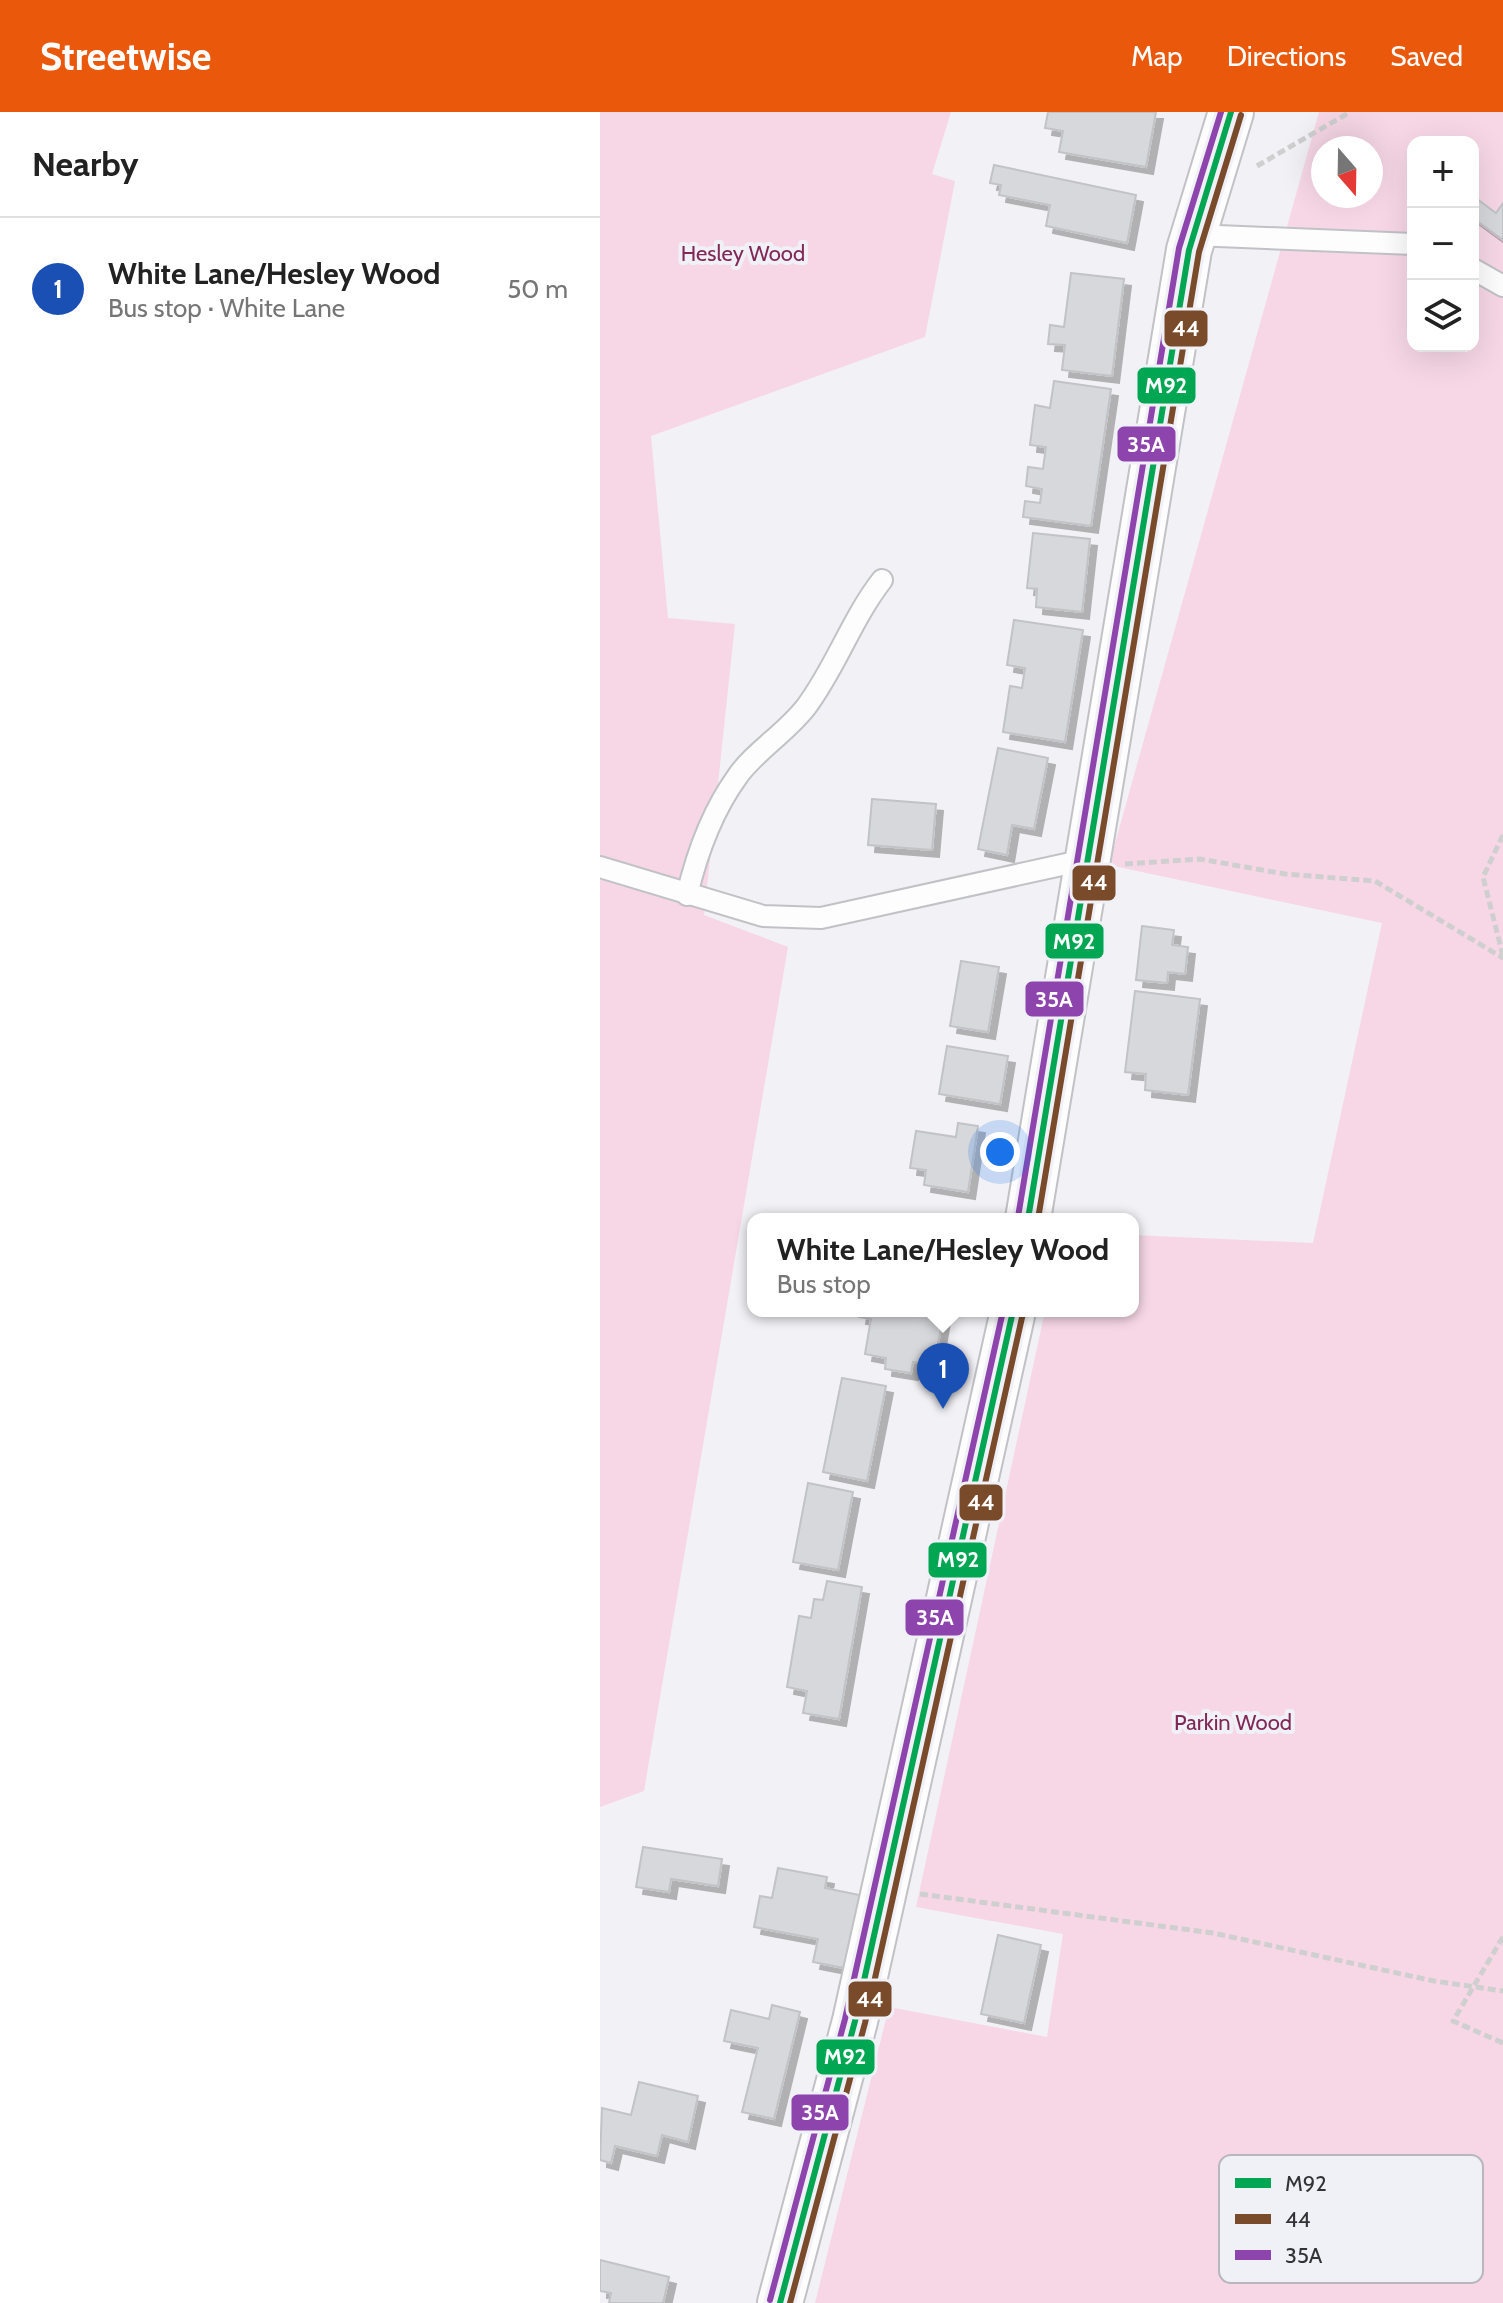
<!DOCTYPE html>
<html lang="en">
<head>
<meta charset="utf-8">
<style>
  body { margin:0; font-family:Cabin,sans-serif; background:#f6f6f6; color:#222 }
  .controls { position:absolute; right:24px; top:24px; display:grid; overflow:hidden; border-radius:16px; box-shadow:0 8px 32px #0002 }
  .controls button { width:72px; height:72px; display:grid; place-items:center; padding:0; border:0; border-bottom:2px solid #e0e0e0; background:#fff; color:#222; font:40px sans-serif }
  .compass { position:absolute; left:711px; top:24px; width:72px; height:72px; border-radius:50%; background:#fff; box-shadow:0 8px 32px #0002; rotate:160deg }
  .you { position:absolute; left:400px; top:1040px; width:28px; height:28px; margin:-20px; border:6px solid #fff; border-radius:50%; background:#1a73e8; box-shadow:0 0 0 12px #1a73e833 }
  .badge { display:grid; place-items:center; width:52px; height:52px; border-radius:50%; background:#ea580c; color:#fff; font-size:26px; font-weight:700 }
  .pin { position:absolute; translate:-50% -66px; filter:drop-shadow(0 2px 4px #0008) }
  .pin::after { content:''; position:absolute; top:42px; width:28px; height:24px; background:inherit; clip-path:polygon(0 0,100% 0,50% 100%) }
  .popup { position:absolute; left:147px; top:1101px; width:392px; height:104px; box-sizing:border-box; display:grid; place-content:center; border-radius:16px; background:#fff; filter:drop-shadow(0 2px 6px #0005); font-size:26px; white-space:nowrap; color:#767676 }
  .popup b { font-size:30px; color:#222 }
  .popup::after { content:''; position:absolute; left:50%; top:100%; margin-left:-16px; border:16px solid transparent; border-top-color:#fff }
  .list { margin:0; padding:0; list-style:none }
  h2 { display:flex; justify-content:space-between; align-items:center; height:104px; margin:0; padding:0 32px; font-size:34px }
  h2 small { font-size:26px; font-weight:400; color:#767676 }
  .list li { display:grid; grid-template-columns:52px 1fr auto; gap:24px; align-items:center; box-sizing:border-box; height:144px; padding:0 32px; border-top:2px solid #e0e0e0 }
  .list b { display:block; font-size:30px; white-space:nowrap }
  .list p { margin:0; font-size:26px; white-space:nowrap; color:#767676 }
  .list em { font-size:26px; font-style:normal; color:#767676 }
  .icon { flex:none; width:44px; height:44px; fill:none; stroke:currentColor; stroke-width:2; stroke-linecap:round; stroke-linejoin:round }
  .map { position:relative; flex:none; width:903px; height:2191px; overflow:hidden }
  header { display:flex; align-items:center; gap:48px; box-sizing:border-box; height:112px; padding:0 40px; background:#ea580c; color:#fff }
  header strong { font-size:38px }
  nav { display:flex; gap:44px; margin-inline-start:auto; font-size:28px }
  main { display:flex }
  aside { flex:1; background:#fff }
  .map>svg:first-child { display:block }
</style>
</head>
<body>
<header>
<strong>Streetwise</strong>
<nav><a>Map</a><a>Directions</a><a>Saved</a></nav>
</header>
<main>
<aside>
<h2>Nearby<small></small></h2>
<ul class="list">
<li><span class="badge" style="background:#1a4fb4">1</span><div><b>White Lane/Hesley Wood</b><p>Bus stop · White Lane</p></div><em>50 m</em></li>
</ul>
</aside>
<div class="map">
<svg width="903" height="2191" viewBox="0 0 903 2191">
  <defs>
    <filter id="shadow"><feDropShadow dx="7" dy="7" stdDeviation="0" flood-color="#0004"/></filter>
  </defs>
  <rect width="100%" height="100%" fill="#f1f1f6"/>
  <g fill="#f7d7e6" fill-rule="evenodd">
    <polygon points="0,0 351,0 332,62 355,69 325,225 51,324 68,506 135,512 104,803 188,835 44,1679 0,1695"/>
    <path d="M719,0h184v2191h-688l74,-296 158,30 16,-103 -147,-27 129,-596h88v-76l180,8 69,-320 -273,-58zM813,30h60v204h-60zM723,36h48v48h-48z"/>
  </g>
  <g fill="#d7d8db" stroke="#c2c3c6" stroke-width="2" filter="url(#shadow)">
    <polygon points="448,0 556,0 546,55 459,40 463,19 445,16"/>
    <polygon points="394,53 536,83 527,131 446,114 450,93 399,83 401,73 390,71"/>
    <polygon points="873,84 896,101 903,91 903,128 873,106"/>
    <polygon points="471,161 524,167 512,264 462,258 465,233 448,232 450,213 464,215"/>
    <polygon points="454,269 511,277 491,414 423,405 425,389 440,391 442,377 426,374 428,355 443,357 446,335 430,333 435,293 450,296"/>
    <polygon points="433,421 490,427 482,500 436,495 437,477 427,476"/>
    <polygon points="414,508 483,518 465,630 403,620 410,574 422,576 425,556 407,553"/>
    <polygon points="398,636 448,646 434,717 412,713 407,743 378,737"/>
    <polygon points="272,687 336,692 332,738 268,733"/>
    <polygon points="542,814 574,818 572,833 588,835 585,862 568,860 567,871 536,868"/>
    <polygon points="361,849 399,855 388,920 350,914"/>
    <polygon points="535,879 600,887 588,983 545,978 546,962 525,960"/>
    <polygon points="347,934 408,944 400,992 339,982"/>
    <polygon points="358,1011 378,1014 368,1080 324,1073 326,1058 310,1056 316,1019 356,1025"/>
    <polygon points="260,1199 344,1199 334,1254 313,1250 311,1261 285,1257 286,1246 265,1242 271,1207 259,1205"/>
    <polygon points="242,1266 286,1274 267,1369 223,1360"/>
    <polygon points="208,1371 253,1380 238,1458 193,1450"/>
    <polygon points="227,1469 262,1475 239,1607 203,1601 207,1579 187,1575 199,1504 211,1506 214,1487 223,1488"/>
    <polygon points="43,1735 122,1747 118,1774 71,1767 69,1780 36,1775"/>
    <polygon points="178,1756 227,1765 225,1776 264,1784 249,1857 213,1850 218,1827 154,1815 160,1784 172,1786"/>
    <polygon points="398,1823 441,1833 424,1911 381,1902"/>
    <polygon points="172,1893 200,1900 174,2007 142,2000 158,1936 124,1929 131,1898 169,1907"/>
    <polygon points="39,1970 98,1984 88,2030 62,2023 57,2044 15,2034 11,2051 0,2048 2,1996 31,2003"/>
    <polygon points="0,2148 69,2165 63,2191 9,2191 11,2181 0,2179"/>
  </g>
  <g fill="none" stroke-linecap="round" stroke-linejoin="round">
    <defs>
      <g id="service">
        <polyline points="594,123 813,132"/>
        <polyline points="873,157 903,174"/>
        <polyline points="0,755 163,804 221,806 489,747"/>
        <path d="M87,783c10,-42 24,-82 50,-118 16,-24 49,-44 69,-70 30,-40 45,-87 76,-127"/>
      </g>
      <g id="primary">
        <polyline points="428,1107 589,138 631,0"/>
        <polyline points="180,2191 255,1909 413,1199"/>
      </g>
    </defs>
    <use href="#service" stroke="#c1c2c5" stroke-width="24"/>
    <use href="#primary" stroke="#c1c2c5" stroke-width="48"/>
    <g stroke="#cfcfd0" stroke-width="5" stroke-dasharray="8 4" stroke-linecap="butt">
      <polyline points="657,54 750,0"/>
      <polyline points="903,723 883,765 903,844"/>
      <polyline points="525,752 600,747 685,762 775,769 903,846"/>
      <polyline points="320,1782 613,1821 834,1869 903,1879"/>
      <polyline points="903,1825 853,1909 903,1931"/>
    </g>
    <use href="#service" stroke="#fdfdfe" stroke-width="20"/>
    <use href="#primary" stroke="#fdfdfe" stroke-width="44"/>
    <defs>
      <g id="bus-1">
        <polyline points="428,1107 589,138 631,0"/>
        <polyline points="180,2191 255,1909 413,1199"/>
      </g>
      <g id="bus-2">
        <polyline points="438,1107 599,140 641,3"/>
        <polyline points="190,2191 265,1911 423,1201"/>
      </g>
      <g id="bus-3">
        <polyline points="418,1105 579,136 621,0"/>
        <polyline points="170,2188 245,1907 403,1199"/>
      </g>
    </defs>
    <use href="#bus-1" stroke="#f0f0f7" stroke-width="12"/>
    <use href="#bus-2" stroke="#f0f0f7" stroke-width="12"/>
    <use href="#bus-3" stroke="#f0f0f7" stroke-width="12"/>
    <use href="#bus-1" stroke="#00a651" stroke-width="6"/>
    <use href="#bus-2" stroke="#7a4b2a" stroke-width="6"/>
    <use href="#bus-3" stroke="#8e44ad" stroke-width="6"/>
  </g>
  <g text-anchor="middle" stroke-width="8" stroke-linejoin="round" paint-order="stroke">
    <g font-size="22" fill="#812856" stroke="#f0f0f7">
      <text x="143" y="149">Hesley Wood</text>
      <text x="633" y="1618">Parkin Wood</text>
    </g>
  </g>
  <rect x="619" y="2043" width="264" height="128" rx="12" fill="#f0f0f7" stroke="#b7b7bd" stroke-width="2"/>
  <rect x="635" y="2066" width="36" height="10" fill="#00a651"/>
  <rect x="635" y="2102" width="36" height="10" fill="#7a4b2a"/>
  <rect x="635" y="2138" width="36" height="10" fill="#8e44ad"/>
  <g font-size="22" fill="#333335">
    <text x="685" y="2079">M92</text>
    <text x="685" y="2115">44</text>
    <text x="685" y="2151">35A</text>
  </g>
  <g stroke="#f0f0f7" stroke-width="3">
    <rect x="563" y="197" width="46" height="39" rx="8" fill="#7a4b2a"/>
    <rect x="536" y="254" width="61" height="39" rx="8" fill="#00a651"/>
    <rect x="516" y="313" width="61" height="38" rx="8" fill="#8e44ad"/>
    <rect x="471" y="752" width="46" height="38" rx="8" fill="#7a4b2a"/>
    <rect x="444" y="810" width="61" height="38" rx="8" fill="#00a651"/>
    <rect x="424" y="868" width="61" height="38" rx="8" fill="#8e44ad"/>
    <rect x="358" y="1371" width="46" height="39" rx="8" fill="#7a4b2a"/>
    <rect x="327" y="1429" width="61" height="38" rx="8" fill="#00a651"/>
    <rect x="304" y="1486" width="61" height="39" rx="8" fill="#8e44ad"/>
    <rect x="247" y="1868" width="46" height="38" rx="8" fill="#7a4b2a"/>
    <rect x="215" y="1926" width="61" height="38" rx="8" fill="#00a651"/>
    <rect x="190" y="1981" width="60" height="39" rx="8" fill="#8e44ad"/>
  </g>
  <g font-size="22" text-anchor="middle" font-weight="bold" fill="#fff">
    <text x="586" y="224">44</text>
    <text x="566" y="281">M92</text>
    <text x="546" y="340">35A</text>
    <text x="494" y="778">44</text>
    <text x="474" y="837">M92</text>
    <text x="454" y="895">35A</text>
    <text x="381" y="1398">44</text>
    <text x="358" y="1455">M92</text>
    <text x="335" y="1513">35A</text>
    <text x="270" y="1895">44</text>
    <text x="245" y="1952">M92</text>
    <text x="220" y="2008">35A</text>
  </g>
</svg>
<div class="controls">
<button>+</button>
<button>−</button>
<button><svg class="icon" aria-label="layers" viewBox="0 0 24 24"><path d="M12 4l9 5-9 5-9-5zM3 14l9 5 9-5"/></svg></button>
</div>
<svg class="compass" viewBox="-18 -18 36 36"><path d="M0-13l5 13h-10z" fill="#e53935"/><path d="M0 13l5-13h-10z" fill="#767676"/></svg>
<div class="you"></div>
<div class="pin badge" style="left:343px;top:1297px;background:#1a4fb4">1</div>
<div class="popup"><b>White Lane/Hesley Wood</b>Bus stop</div>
</div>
</main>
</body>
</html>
